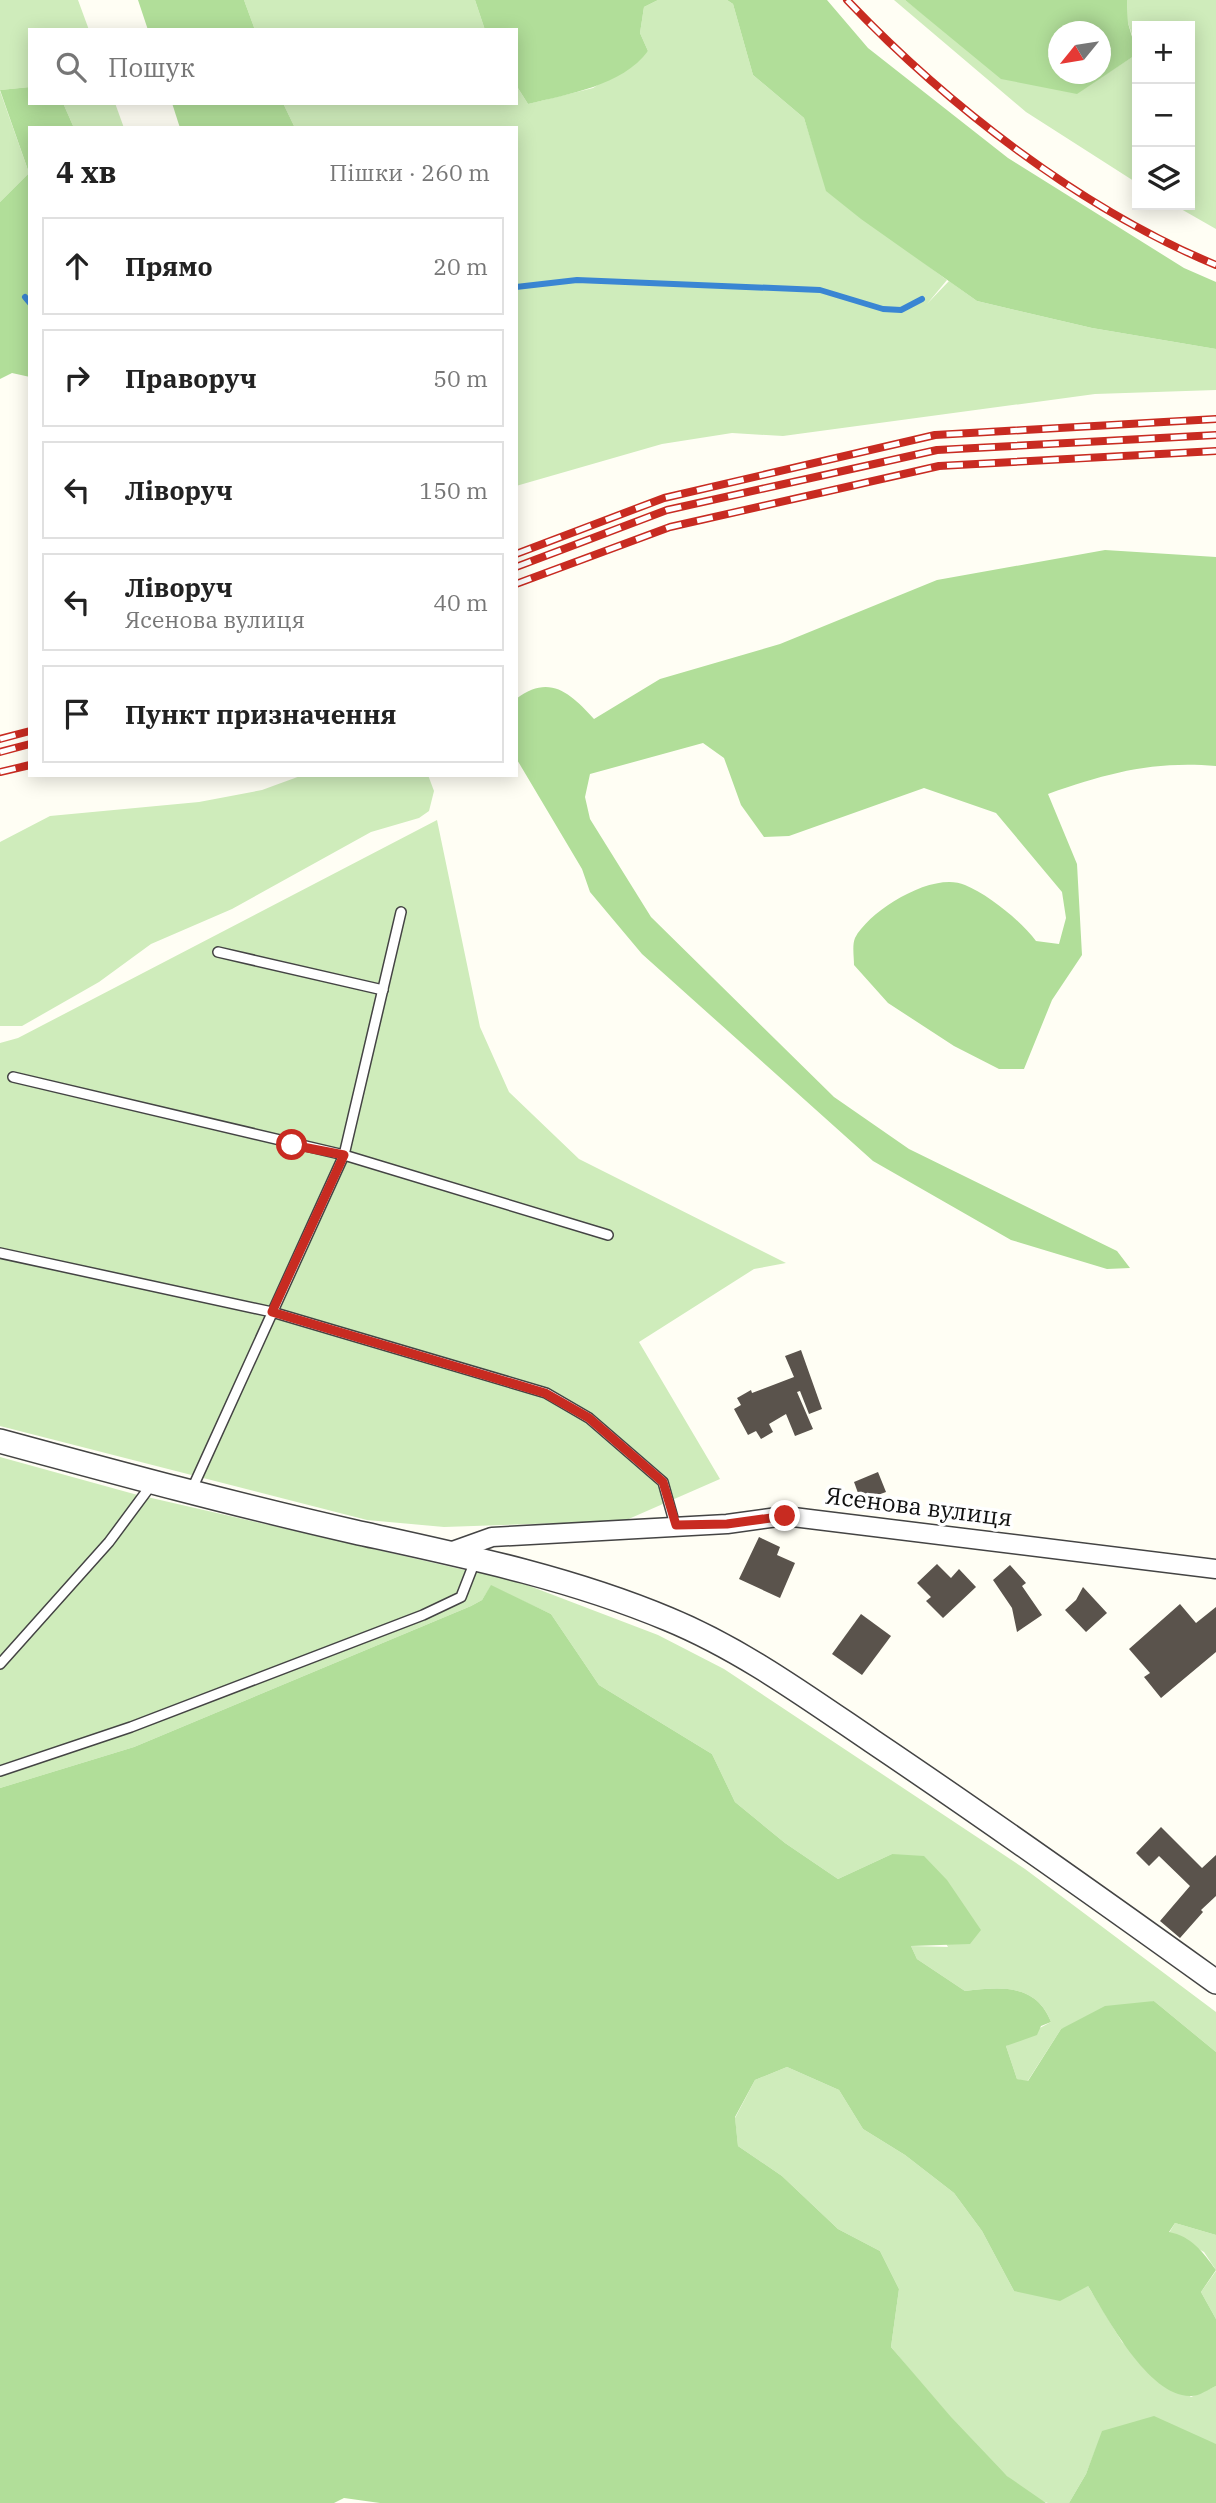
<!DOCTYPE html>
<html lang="uk">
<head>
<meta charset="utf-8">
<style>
  body { margin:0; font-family:"IBM Plex Serif",serif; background:#f6f6f6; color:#222 }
  .controls { position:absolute; right:21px; top:21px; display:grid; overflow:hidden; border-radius:0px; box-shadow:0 4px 18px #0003 }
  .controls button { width:63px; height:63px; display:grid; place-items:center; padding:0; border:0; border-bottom:2px solid #e0e0e0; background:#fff; color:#222; font:35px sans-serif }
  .compass { position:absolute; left:1048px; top:21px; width:63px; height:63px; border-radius:50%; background:#fff; box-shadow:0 4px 18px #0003; rotate:240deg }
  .stop { position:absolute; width:21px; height:21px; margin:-16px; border:5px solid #c82b21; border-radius:50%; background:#fff }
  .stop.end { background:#c82b21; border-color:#fff; box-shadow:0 2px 7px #0008 }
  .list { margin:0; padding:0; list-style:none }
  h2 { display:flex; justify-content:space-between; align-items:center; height:91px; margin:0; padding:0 28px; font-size:30px }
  h2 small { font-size:23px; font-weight:400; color:#767676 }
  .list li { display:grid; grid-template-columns:46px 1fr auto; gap:21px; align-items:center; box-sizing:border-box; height:98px; margin:0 14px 14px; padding:0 14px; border:2px solid #e0e0e0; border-radius:0px }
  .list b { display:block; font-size:26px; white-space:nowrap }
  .list p { margin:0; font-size:23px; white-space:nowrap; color:#767676 }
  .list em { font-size:23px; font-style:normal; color:#767676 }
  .icon { flex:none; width:38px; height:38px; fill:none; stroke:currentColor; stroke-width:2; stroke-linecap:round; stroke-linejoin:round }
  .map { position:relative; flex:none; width:1216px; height:2503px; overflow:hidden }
  .search { position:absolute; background:#fff; box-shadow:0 4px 18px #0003; left:28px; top:28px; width:490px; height:77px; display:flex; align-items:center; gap:18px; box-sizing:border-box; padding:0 24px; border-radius:0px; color:#767676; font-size:26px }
  .panel { position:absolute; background:#fff; box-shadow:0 4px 18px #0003; left:28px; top:126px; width:490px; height:651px; border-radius:0px }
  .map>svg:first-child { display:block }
</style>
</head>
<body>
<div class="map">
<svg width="1216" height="2503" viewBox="0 0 1216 2503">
  <rect width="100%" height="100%" fill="#fffef4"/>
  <g fill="#cfecbb">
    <polygon points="0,0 78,0 89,30 30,30 30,87 0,90"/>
    <polygon points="244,0 475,0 485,30 255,30"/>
    <polygon points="658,0 727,0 733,4 753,75 804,118 827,191 947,280 927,304 949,281 977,301 1092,328 1216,349 1216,390 1095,394 783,436 732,433 662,444 516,486 516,128 295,128 283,103 516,103 516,85 528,104 593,88 648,51 640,33 644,7"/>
    <polygon points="894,0 905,0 942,29 1077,93 1137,54 1137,183 1026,112"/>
    <polygon points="1127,0 1216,0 1216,229 1174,205 1190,205 1190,26 1137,26 1137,49 1128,23"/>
    <polygon points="0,91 29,173 0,202"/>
    <polygon points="63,103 115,103 124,128 74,128"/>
    <polygon points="303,775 428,775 434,791 429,811 419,818 371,832 232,909 151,944 99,982 22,1026 0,1026 0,842 50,816 199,802 262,790"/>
    <polygon points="437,820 480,1027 509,1092 579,1159 786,1263 754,1269 639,1342 720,1479 624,1521 444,1527 367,1520 0,1426 0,1043 18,1038"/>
    <path d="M0,1457l134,37 344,79 20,1 160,61 66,34 301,200 191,143v40l-62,-51 -93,28 -34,53 -10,-3 -11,-33 45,-24c-15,-39 -52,-35 -86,-31l-48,-32 -6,-13 37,1 -56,-93 -54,25 -53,-36 -50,-41 -23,-48 -113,-69 -48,-71 -60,-28 -9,14 -11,6 -337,141 -134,41z"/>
    <path d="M787,2067l52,23 24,39 42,26 49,38 28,38 32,60 74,-5 34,56 69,55 25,-11v58l-113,-13 -17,43 -17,29c-6,0 -15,0 -21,0 -38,-8 -129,-123 -157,-156l8,-58 -19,-38 -42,-22 -56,-53 -44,-30 -3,-28 20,-38z"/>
    <polygon points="1175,2223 1216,2235 1216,2270 1204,2252 1169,2233"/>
    <polygon points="1216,2271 1216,2319 1201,2292"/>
  </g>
  <g fill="#b1de99" fill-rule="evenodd">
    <polygon points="138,0 244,0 255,30 148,30"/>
    <path d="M475,0h183l-14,7 -4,26 8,18c-26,35 -80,43 -120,53l-12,-19v-55h-31z"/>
    <polygon points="727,0 827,0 868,48 1008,158 1184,268 1216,282 1216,349 1092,328 977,301 861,219 826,191 804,118 753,75 733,4"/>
    <path d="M905,0h222l1,23 9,31 -60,40 -76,-15zM1058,32h42v42h-42z"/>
    <polygon points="30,87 30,103 63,103 74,128 30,128 30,377 12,373 0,379 0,202 29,173 0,90"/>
    <polygon points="172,103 283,103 295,128 180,128"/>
    <path d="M1105,550l111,7v209c-65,-5 -107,7 -168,28l29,70 5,91 -30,45 -28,69h-25l-45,-23 -66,-43 -34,-38c0,-8 -2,-20 1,-27 15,-28 78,-67 110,-53 24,10 56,36 71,56l23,3 7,-26 -4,-26 -66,-79 -72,-25 -135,48 -25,1 -23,-32 -17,-47 -21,-15 -113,31 -5,23 5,22 61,98 183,180 75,52 208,102 13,17 -23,1 -96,-29 -138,-79 -231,-207 -52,-62 -8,-23 -66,-111v-59c34,-26 55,-5 78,20l66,-40 120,-35 157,-64z"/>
    <path d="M491,1585l60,29 48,71 113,69 23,48 50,41 53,36 54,-25 32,2 23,24 34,50 -11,14 -59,2 6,13 48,32c35,-4 71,-8 86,31l-10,4 -4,9 -31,11 11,33 11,2 33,-52 44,-23 49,-5 62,51v183l-41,-12 -6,9c22,4 34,20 47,38l-15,22 15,27v67c-7,3 -18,11 -26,10 -42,0 -83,-79 -102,-110l-28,15 -46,-10 -32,-60 -28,-38 -49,-38 -42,-26 -24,-39 -52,-23 -32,13 -20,37 3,29 44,30 56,53 42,22 19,38 -8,58 60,70 56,59 39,27h-666l-36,-5 -10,5h-334v-715l134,-41 337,-141 11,-6z"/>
    <polygon points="1154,2416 1216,2444 1216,2503 1069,2503 1086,2474 1102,2431"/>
  </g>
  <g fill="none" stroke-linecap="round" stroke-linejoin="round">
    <g stroke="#3a86d3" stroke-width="6">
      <polyline points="516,287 577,280 820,290 883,309 901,310 922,299"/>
      <polyline points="25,297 30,303"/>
    </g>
  </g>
  <g fill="#5a534c">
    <polygon points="801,1350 822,1409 809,1414 800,1391 797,1392 813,1429 795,1436 786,1414 769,1424 773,1432 761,1439 756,1431 748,1435 734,1409 741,1405 737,1398 751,1390 752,1393 794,1377 785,1356"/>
    <polygon points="878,1472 886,1492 861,1501 854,1482"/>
    <polygon points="759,1537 780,1547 777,1555 795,1563 780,1598 739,1579"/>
    <polygon points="937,1564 951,1578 959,1569 976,1587 943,1618 926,1601 931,1597 917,1583"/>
    <polygon points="1010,1565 1026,1583 1022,1586 1042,1615 1017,1632 1012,1608 993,1580"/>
    <polygon points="1083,1587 1107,1613 1086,1632 1065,1610 1076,1600"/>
    <polygon points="1180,1604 1196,1623 1216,1607 1216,1652 1161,1698 1144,1677 1150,1673 1129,1649"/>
    <polygon points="861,1614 891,1636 862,1675 832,1654"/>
    <polygon points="1161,1827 1202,1868 1216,1855 1216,1896 1201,1910 1203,1912 1180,1938 1160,1921 1190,1886 1159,1856 1149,1866 1136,1853"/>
  </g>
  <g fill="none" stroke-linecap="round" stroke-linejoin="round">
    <defs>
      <g id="service">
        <polyline points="218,952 383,990"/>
        <polyline points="13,1077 344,1155 608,1235"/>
        <polyline points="0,1253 272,1312 546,1393 589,1418 663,1482 675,1525"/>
        <polyline points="192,1489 344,1155 401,912"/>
        <polyline points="0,1664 109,1542 152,1484"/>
        <polyline points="0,1771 131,1727 423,1615 461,1597 475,1561"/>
      </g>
      <polyline id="minor" points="450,1552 492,1537 727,1524 785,1516 1216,1569"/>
      <path id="tertiary" d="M0,1441c118,32 236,64 355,91 105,23 213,45 313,87 73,30 139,78 204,122 116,78 230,159 344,241"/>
    </defs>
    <use href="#service" stroke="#444" stroke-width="12"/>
    <use href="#minor" stroke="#444" stroke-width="21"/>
    <use href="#tertiary" stroke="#444" stroke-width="26"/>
    <use href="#service" stroke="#fff" stroke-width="9"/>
    <use href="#minor" stroke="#fff" stroke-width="18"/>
    <use href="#tertiary" stroke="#fff" stroke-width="23"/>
    <defs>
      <g id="rail">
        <path d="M847,0c100,105 234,209 369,265"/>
        <polyline points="516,554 664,498 935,435 1216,419"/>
        <polyline points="516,567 667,510 937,450 1216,435"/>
        <polyline points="516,584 670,527 939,466 1216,451"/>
        <polyline points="0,739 30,731"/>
        <polyline points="0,752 30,744"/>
        <polyline points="0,772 30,765"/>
      </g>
    </defs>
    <use href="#rail" stroke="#c82b21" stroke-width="8"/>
    <use href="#rail" stroke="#fff" stroke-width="5" stroke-dasharray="16" stroke-linecap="butt"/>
  </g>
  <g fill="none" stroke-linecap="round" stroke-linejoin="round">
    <polyline stroke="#c82b21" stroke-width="9" points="292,1145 344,1155 272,1312 545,1393 589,1418 663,1482 676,1525 727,1524 785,1516"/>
  </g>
  <g text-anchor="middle" stroke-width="7" stroke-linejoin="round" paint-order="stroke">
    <g font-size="24" fill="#111" stroke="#fff">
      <text transform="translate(919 1507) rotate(7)" y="8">Ясенова вулиця</text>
    </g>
  </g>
</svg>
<div class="controls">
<button>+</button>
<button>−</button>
<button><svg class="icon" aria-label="layers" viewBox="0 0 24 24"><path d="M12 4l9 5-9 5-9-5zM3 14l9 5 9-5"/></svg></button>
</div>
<svg class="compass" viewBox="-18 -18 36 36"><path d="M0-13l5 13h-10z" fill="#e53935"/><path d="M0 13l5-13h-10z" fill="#767676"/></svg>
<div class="stop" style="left:292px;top:1145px"></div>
<div class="stop end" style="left:785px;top:1516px"></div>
<div class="search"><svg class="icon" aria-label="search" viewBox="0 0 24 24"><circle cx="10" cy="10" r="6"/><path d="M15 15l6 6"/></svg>Пошук</div>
<section class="panel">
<h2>4 хв<small>Пішки · 260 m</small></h2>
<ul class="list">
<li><svg class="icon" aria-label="ahead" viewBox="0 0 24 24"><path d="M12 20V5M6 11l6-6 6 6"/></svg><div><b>Прямо</b></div><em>20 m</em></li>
<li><svg class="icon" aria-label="right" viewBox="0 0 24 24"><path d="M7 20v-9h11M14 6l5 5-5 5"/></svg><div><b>Праворуч</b></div><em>50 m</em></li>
<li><svg class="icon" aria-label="left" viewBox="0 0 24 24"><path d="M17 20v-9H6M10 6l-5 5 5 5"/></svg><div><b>Ліворуч</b></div><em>150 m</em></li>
<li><svg class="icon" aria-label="left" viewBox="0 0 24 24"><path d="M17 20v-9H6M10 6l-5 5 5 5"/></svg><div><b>Ліворуч</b><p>Ясенова вулиця</p></div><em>40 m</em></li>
<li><svg class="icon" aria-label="arrive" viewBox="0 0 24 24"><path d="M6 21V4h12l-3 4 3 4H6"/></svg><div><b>Пункт призначення</b></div></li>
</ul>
</section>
</div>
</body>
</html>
